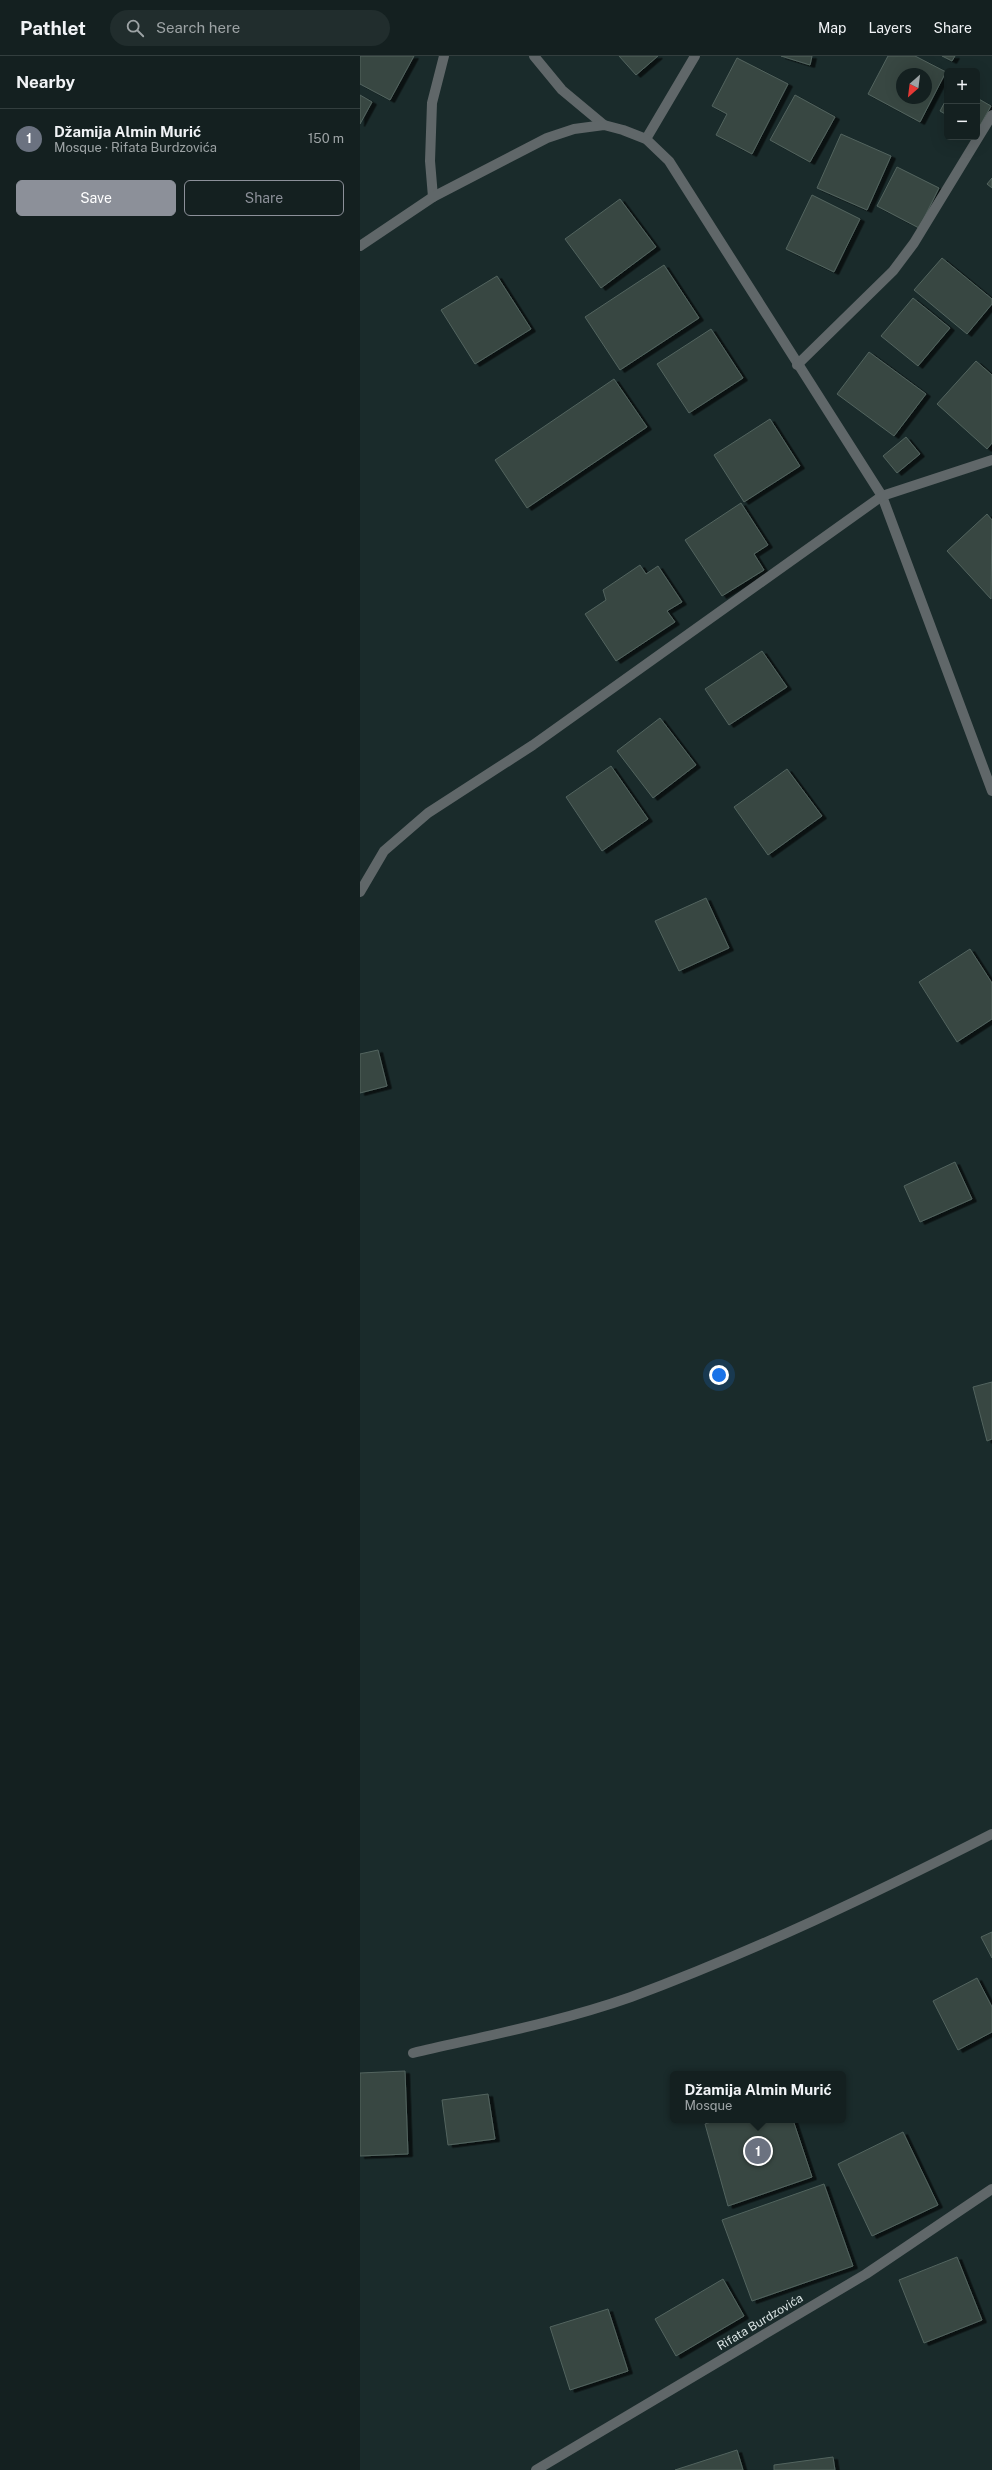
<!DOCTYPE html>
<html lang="en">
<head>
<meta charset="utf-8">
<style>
  body { margin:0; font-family:"Public Sans",sans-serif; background:#212d2d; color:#f1f3f6 }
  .controls { position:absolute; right:12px; top:12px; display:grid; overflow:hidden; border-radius:6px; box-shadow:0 4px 16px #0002 }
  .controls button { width:36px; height:36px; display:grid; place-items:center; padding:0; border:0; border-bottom:1px solid #333e3e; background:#142020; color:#f1f3f6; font:20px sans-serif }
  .compass { position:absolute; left:536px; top:12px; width:36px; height:36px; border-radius:50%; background:#142020; box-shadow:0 4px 16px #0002; rotate:208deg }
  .you { position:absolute; left:359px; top:1319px; width:14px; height:14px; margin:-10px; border:3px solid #fff; border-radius:50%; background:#1a73e8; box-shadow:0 0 0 6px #1a73e833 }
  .badge { display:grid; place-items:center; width:26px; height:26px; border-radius:50%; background:#8c9099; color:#fff; font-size:13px; font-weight:700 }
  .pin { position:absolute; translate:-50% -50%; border:2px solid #fff; box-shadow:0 1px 4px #0006 }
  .popup { position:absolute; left:310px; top:2015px; width:176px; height:52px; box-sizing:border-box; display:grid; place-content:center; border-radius:6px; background:#142020; filter:drop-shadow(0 1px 3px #0005); font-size:13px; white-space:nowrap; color:#9da3a5 }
  .popup b { font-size:15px; color:#f1f3f6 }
  .popup::after { content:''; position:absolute; left:50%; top:100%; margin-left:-8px; border:8px solid transparent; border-top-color:#142020 }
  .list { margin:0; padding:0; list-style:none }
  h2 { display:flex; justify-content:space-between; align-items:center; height:52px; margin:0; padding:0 16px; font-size:17px }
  h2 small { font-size:13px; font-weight:400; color:#9da3a5 }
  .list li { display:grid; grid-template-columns:26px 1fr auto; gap:12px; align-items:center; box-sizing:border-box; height:60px; padding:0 16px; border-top:1px solid #333e3e }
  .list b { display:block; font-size:15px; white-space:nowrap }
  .list p { margin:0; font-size:13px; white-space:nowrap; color:#9da3a5 }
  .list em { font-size:13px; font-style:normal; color:#9da3a5 }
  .actions { display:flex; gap:8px; padding:12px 16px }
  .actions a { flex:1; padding:9px 0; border:1px solid #8c9099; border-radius:6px; text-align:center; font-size:14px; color:#8c9099 }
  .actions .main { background:#8c9099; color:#fff }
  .icon { flex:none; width:22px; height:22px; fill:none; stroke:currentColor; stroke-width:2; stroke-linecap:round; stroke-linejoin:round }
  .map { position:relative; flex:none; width:632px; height:2414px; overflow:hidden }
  header { display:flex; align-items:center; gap:24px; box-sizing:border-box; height:56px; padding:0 20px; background:#142020; border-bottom:1px solid #333e3e }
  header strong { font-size:19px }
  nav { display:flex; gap:22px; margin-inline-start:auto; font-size:14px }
  .search { width:280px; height:36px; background:#212d2d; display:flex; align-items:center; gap:10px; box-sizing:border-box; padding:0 14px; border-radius:22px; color:#9da3a5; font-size:15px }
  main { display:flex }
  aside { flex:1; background:#142020 }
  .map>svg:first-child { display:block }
</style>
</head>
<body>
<header>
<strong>Pathlet</strong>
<div class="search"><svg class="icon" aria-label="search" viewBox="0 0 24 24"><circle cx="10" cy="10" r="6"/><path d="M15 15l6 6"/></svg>Search here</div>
<nav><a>Map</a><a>Layers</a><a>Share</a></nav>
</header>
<main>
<aside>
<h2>Nearby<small></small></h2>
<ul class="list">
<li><span class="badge" style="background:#6b7280">1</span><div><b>Džamija Almin Murić</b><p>Mosque · Rifata Burdzovića</p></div><em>150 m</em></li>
</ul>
<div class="actions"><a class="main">Save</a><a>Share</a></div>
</aside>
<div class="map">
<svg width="632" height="2414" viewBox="0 0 632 2414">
  <defs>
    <filter id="shadow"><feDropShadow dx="4.5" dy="2.5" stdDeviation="0" flood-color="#0009"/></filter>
  </defs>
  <rect width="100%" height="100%" fill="#1a2b2b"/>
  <g fill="#374742" stroke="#53645f" fill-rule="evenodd" filter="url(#shadow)">
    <polygon points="0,0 54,0 30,44 0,28"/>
    <polygon points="259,0 298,0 276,19"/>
    <polygon points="421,0 452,0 450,9"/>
    <path d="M528,0h27l31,16 -26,50 -52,-28zM542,18h24v24h-24z"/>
    <polygon points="582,0 595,0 592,5"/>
    <polygon points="377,2 428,28 392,98 356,79 367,58 352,50"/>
    <polygon points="0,39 12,46 0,68"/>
    <polygon points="435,39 475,61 450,106 410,84"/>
    <polygon points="587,42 587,59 580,55"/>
    <polygon points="617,42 631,50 617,75"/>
    <polygon points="481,78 531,100 507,154 457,132"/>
    <polygon points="537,111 579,132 559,172 517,150"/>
    <polygon points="632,122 632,132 627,128"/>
    <polygon points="452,139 500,163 474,216 426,193"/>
    <polygon points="260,143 296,191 241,232 205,183"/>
    <polygon points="582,202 632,243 632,248 607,278 554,234"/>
    <polygon points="304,209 339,262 260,314 225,261"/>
    <polygon points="137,220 171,273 115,308 81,254"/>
    <polygon points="553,242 590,272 558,310 521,280"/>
    <polygon points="351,273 383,322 329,357 297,308"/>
    <polygon points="509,296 566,338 534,380 477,338"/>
    <polygon points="616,305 632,319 632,387 627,393 577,348"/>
    <polygon points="254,323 287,371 167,452 135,404"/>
    <polygon points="410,363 440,410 384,446 354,399"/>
    <polygon points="546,381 560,398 537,417 523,400"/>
    <polygon points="381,447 408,489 394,498 404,514 362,540 325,484"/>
    <polygon points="627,458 632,464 631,543 587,495"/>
    <polygon points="280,509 286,518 298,510 322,546 307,555 315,566 256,605 225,558 246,544 243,534"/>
    <polygon points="402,595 427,631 369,669 345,633"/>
    <polygon points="300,662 336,709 293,742 257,695"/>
    <polygon points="251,710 288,763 242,795 206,741"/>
    <polygon points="427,713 462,760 408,799 374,751"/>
    <polygon points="346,842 369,892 319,915 295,865"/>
    <polygon points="610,893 632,927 632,963 597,986 559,926"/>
    <polygon points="18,994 27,1030 0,1037 0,998"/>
    <polygon points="595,1106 612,1143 560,1166 544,1130"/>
    <polygon points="632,1326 632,1383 627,1385 613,1331"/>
    <polygon points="632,1876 632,1902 621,1881"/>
    <polygon points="617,1922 632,1951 632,1976 598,1994 573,1945"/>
    <polygon points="45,2015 48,2098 0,2100 0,2017"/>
    <polygon points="128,2038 135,2083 88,2089 82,2044"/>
    <polygon points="357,2064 433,2064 452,2121 368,2150 345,2068"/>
    <polygon points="543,2076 578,2149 512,2180 478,2108"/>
    <polygon points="464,2128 493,2210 392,2245 362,2164"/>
    <polygon points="597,2201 622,2264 564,2287 539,2224"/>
    <polygon points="363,2223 384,2260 316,2300 295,2263"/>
    <polygon points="248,2253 268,2315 210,2334 190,2271"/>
    <polygon points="377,2394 383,2414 315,2414"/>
    <polygon points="473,2401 475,2414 414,2414 414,2409"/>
  </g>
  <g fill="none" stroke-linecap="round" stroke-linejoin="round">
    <g stroke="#606769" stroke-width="10">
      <polyline points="174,0 202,34 244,69"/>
      <polyline points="286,83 335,0"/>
      <polyline points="73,141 70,105 72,47 84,0"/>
      <polyline points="0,190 73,141 187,82 214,73 244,69 263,74 286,83 309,105 522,440 632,735"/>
      <polyline points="437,309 533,215 554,187 632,59"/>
      <polyline points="0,836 24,795 68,757 173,689 522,440 632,404"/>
      <path d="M53,1997c73,-17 147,-31 218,-56 124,-46 243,-103 361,-163"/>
    </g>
    <polyline stroke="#606769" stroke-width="10" points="176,2414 506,2218 632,2133"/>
  </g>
  <g text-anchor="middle" stroke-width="4" stroke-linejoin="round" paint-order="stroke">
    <g font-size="12" fill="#dce6e6" stroke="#1a2b2b">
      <text transform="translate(400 2266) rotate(-31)" y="4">Rifata Burdzovića</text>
    </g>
  </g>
</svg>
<div class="controls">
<button>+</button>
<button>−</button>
</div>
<svg class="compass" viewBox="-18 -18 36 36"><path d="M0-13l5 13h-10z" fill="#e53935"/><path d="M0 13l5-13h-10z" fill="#9da3a5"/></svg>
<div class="you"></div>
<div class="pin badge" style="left:398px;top:2095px;background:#6b7280">1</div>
<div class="popup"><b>Džamija Almin Murić</b>Mosque</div>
</div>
</main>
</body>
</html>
